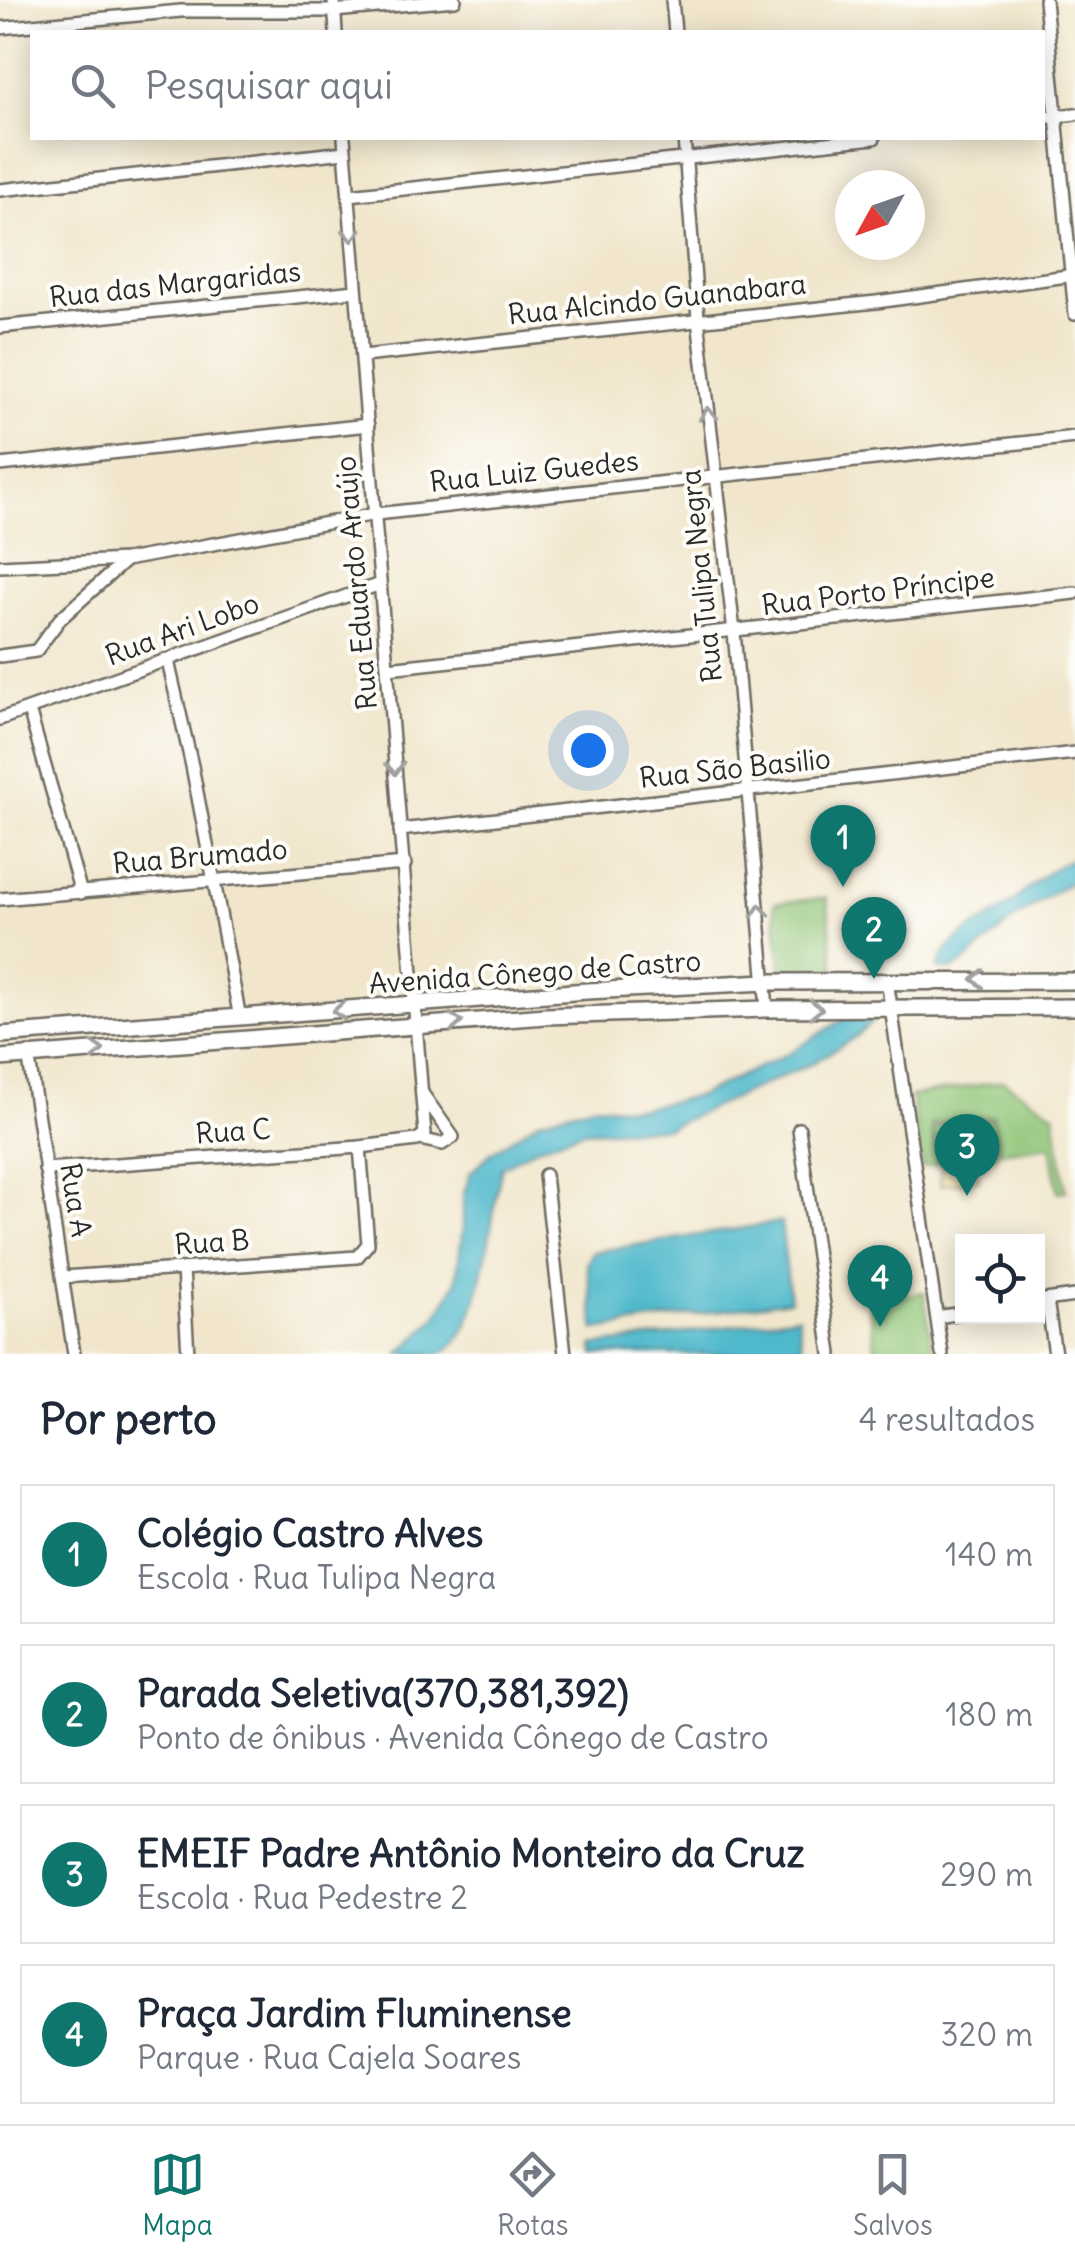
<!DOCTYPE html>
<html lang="pt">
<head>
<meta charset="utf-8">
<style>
  body { margin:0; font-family:Delius,sans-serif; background:#f6f6f7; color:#1f2937 }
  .controls { position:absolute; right:30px; bottom:30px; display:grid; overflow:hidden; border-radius:0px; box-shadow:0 5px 25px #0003 }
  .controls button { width:90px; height:90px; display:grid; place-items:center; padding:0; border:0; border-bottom:2px solid #e0e1e3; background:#fff; color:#1f2937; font:50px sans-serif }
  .compass { position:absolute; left:835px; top:170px; width:90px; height:90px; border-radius:50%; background:#fff; box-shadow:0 5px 25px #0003; rotate:230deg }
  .you { position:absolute; left:588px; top:750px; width:35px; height:35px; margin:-25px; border:8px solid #fff; border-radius:50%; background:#1a73e8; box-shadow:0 0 0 15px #1a73e833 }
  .badge { display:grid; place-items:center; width:65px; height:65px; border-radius:50%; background:#0f766e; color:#fff; font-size:32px; font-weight:700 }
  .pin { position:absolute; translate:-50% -82px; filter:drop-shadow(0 2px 5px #0008) }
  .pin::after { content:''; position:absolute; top:52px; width:35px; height:30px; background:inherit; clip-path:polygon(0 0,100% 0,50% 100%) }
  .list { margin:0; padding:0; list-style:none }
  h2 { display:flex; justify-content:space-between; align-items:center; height:130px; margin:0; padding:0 40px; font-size:42px }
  h2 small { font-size:32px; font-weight:400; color:#747a83 }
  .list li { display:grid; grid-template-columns:65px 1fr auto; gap:30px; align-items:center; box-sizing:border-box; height:140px; margin:0 20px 20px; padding:0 20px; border:2px solid #e0e1e3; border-radius:0px }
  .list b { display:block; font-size:38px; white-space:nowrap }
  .list p { margin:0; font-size:32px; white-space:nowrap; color:#747a83 }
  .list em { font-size:32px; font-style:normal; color:#747a83 }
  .icon { flex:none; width:55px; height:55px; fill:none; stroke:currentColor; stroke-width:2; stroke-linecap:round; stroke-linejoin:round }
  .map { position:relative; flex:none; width:1075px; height:1354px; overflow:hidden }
  .search { position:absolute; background:#fff; box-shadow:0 5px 25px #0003; left:30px; right:30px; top:30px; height:110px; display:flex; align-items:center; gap:25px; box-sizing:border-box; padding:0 35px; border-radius:0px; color:#747a83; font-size:38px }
  .sheet { height:770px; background:#fff }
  nav { display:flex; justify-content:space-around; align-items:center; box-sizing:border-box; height:140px; border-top:2px solid #e0e1e3; background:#fff; font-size:28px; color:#747a83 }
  nav a { display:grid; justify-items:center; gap:5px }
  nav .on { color:#0f766e }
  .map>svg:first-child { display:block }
</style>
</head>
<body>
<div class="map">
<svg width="1075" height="1354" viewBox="0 0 1075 1354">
  <rect width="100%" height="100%" fill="#fdfcf7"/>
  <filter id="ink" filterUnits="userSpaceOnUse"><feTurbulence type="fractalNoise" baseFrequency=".01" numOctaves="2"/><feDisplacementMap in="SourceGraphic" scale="20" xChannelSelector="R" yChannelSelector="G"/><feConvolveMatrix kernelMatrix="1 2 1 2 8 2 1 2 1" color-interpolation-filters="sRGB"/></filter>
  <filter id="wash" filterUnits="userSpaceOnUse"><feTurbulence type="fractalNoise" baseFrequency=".0048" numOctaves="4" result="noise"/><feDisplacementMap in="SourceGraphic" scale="40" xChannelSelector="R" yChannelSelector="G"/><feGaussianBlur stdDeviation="2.25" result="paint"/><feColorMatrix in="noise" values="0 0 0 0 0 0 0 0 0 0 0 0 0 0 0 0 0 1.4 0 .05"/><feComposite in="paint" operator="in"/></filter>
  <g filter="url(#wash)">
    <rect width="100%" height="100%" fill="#f1e6cc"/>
    <g fill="#8fc476" stroke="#5d7850" stroke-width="2.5">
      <polygon points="827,898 835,972 782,977 774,903"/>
      <polygon points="1003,1081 1054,1113 1066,1191 1058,1192 1051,1145 1000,1152 993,1116 931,1124 936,1165 922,1167 911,1096"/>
      <polygon points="992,1119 997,1156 939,1164 933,1127"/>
      <polygon points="924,1292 933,1354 919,1354 920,1351 910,1354 876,1354 869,1302"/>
    </g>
    <polygon fill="#eeda9e" stroke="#8c8264" stroke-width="2.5" points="976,1162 979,1179 940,1185 941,1167"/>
    <g fill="#4fb9cc" stroke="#3d727c" stroke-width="2.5">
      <path d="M1075,858v21l-61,40 -49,43 -14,8 -13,-2c6,-30 50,-46 71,-63 22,-18 40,-38 66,-47z"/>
      <path d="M845,1018h31l-19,18 -42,26 -148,66 -84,3 -45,16 -36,20c-11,39 -18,177 -64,187 -11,0 -27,0 -39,0l36,-35 21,-37 7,-56v-29l7,-24 21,-20 48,-33 53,-15 49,3 57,-12 93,-44z"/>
      <polygon points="781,1222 790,1300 595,1330 587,1264 593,1252"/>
      <polygon points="798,1316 803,1354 594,1354 593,1346"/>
    </g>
  </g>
  <g filter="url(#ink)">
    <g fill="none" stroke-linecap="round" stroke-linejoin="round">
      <defs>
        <g id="street">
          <polyline points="334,0 336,32"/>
          <polyline points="672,0 675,32"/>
          <polyline points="1045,0 1075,314"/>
          <polyline points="0,28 181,11 334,11 455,0"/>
          <polyline points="1042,118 1075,114"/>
          <polyline points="684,138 698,319 734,632 767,1009"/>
          <polyline points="0,190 345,152"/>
          <polyline points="349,195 874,138"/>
          <polyline points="0,327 356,291"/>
          <polyline points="363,356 876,302 1075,275"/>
          <polyline points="0,465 368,425"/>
          <polyline points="0,566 126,560 376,514 1075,437"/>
          <polyline points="0,656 36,651 60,619 126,560"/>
          <polyline points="168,661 192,766 240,1018"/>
          <polyline points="388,668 1075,593"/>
          <polyline points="29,710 81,893"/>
          <polyline points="0,719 380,584"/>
          <polyline points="400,830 1075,753"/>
          <polyline points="0,899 405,864"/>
          <polyline points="887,980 942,1354"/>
          <polyline points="28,1053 74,1354"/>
          <polyline points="799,1129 831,1354"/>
          <polyline points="420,1139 442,1144 453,1137 422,1093"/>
          <polyline points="45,1169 360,1147 417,1140 425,1134 344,138"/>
          <polyline points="545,1175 565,1354"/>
          <polyline points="183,1269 188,1354"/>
          <polyline points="63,1277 357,1257 368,1244 360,1147"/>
          <polyline points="1047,1300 1055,1354"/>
          <polyline points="1038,1301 1075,1296"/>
          <polyline points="937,1317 962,1313"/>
        </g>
        <g id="secondary">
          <polyline points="0,1035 587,991 767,982 1075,981"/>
          <polyline points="0,1058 545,1016 767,1009 1075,1007"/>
        </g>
      </defs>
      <use href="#street" stroke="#706c63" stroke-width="16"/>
      <use href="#secondary" stroke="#706c63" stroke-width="20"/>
      <use href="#street" stroke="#fff" stroke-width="11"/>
      <use href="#secondary" stroke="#fff" stroke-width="15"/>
    </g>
    <defs><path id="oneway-chevron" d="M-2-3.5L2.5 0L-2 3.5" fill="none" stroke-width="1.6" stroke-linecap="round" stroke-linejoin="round" transform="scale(2.5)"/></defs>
    <g stroke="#a0a0a0">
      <use href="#oneway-chevron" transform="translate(352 235) rotate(86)"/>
      <use href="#oneway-chevron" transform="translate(708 414) rotate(-96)"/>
      <use href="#oneway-chevron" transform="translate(395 768) rotate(86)"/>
      <use href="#oneway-chevron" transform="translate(760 911) rotate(-95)"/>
      <use href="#oneway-chevron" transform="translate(978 979) rotate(179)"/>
      <use href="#oneway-chevron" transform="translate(816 1009)"/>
      <use href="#oneway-chevron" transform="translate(339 1011) rotate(176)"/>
      <use href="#oneway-chevron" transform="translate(456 1022) rotate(-4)"/>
      <use href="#oneway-chevron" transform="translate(97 1050) rotate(-3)"/>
    </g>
  </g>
  <g text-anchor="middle" stroke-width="8" stroke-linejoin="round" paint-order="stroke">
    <g font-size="28" fill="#2b2b2b" stroke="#fdfcf7">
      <text transform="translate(175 284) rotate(-6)" y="10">Rua das Margaridas</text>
      <text transform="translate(657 299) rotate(-6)" y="10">Rua Alcindo Guanabara</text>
      <text transform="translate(534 471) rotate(-6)" y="10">Rua Luiz Guedes</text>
      <text transform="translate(701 576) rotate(-96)" y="10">Rua Tulipa Negra</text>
      <text transform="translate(356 583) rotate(-95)" y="10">Rua Eduardo Araújo</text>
      <text transform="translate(878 591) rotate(-7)" y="10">Rua Porto Príncipe</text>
      <text transform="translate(182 629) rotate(-20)" y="10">Rua Ari Lobo</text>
      <text transform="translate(735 768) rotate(-6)" y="10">Rua São Basilio</text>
      <text transform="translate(200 856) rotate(-5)" y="10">Rua Brumado</text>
      <text transform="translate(535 972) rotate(-4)" y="10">Avenida Cônego de Castro</text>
      <text transform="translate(233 1131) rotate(-4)" y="10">Rua C</text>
      <text transform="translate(76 1200) rotate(81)" y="10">Rua A</text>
      <text transform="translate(212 1242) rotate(-4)" y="10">Rua B</text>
    </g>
  </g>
</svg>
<div class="controls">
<button><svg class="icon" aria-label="locate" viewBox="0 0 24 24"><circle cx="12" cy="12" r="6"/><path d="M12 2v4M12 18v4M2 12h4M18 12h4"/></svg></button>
</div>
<svg class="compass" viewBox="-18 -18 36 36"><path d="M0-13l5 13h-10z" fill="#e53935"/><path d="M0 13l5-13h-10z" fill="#747a83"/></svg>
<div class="you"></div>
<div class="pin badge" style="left:843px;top:887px">1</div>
<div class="pin badge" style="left:874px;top:979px">2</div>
<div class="pin badge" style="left:967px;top:1196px">3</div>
<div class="pin badge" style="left:880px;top:1327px">4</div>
<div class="search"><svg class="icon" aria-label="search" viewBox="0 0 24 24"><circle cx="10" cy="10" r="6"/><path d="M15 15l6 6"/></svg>Pesquisar aqui</div>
</div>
<section class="sheet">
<h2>Por perto<small>4 resultados</small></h2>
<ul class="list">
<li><span class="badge">1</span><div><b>Colégio Castro Alves</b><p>Escola · Rua Tulipa Negra</p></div><em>140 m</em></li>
<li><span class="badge">2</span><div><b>Parada Seletiva(370,381,392)</b><p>Ponto de ônibus · Avenida Cônego de Castro</p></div><em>180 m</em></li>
<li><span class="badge">3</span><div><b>EMEIF Padre Antônio Monteiro da Cruz</b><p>Escola · Rua Pedestre 2</p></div><em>290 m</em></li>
<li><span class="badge">4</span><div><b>Praça Jardim Fluminense</b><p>Parque · Rua Cajela Soares</p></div><em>320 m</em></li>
</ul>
</section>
<nav>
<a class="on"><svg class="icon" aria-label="map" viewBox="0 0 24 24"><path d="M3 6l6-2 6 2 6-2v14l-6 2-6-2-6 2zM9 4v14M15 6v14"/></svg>Mapa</a>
<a><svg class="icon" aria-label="directions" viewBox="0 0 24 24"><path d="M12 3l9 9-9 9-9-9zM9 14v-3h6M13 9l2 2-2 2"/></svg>Rotas</a>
<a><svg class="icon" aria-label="saved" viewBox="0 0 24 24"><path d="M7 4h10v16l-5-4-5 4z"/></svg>Salvos</a>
</nav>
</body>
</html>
